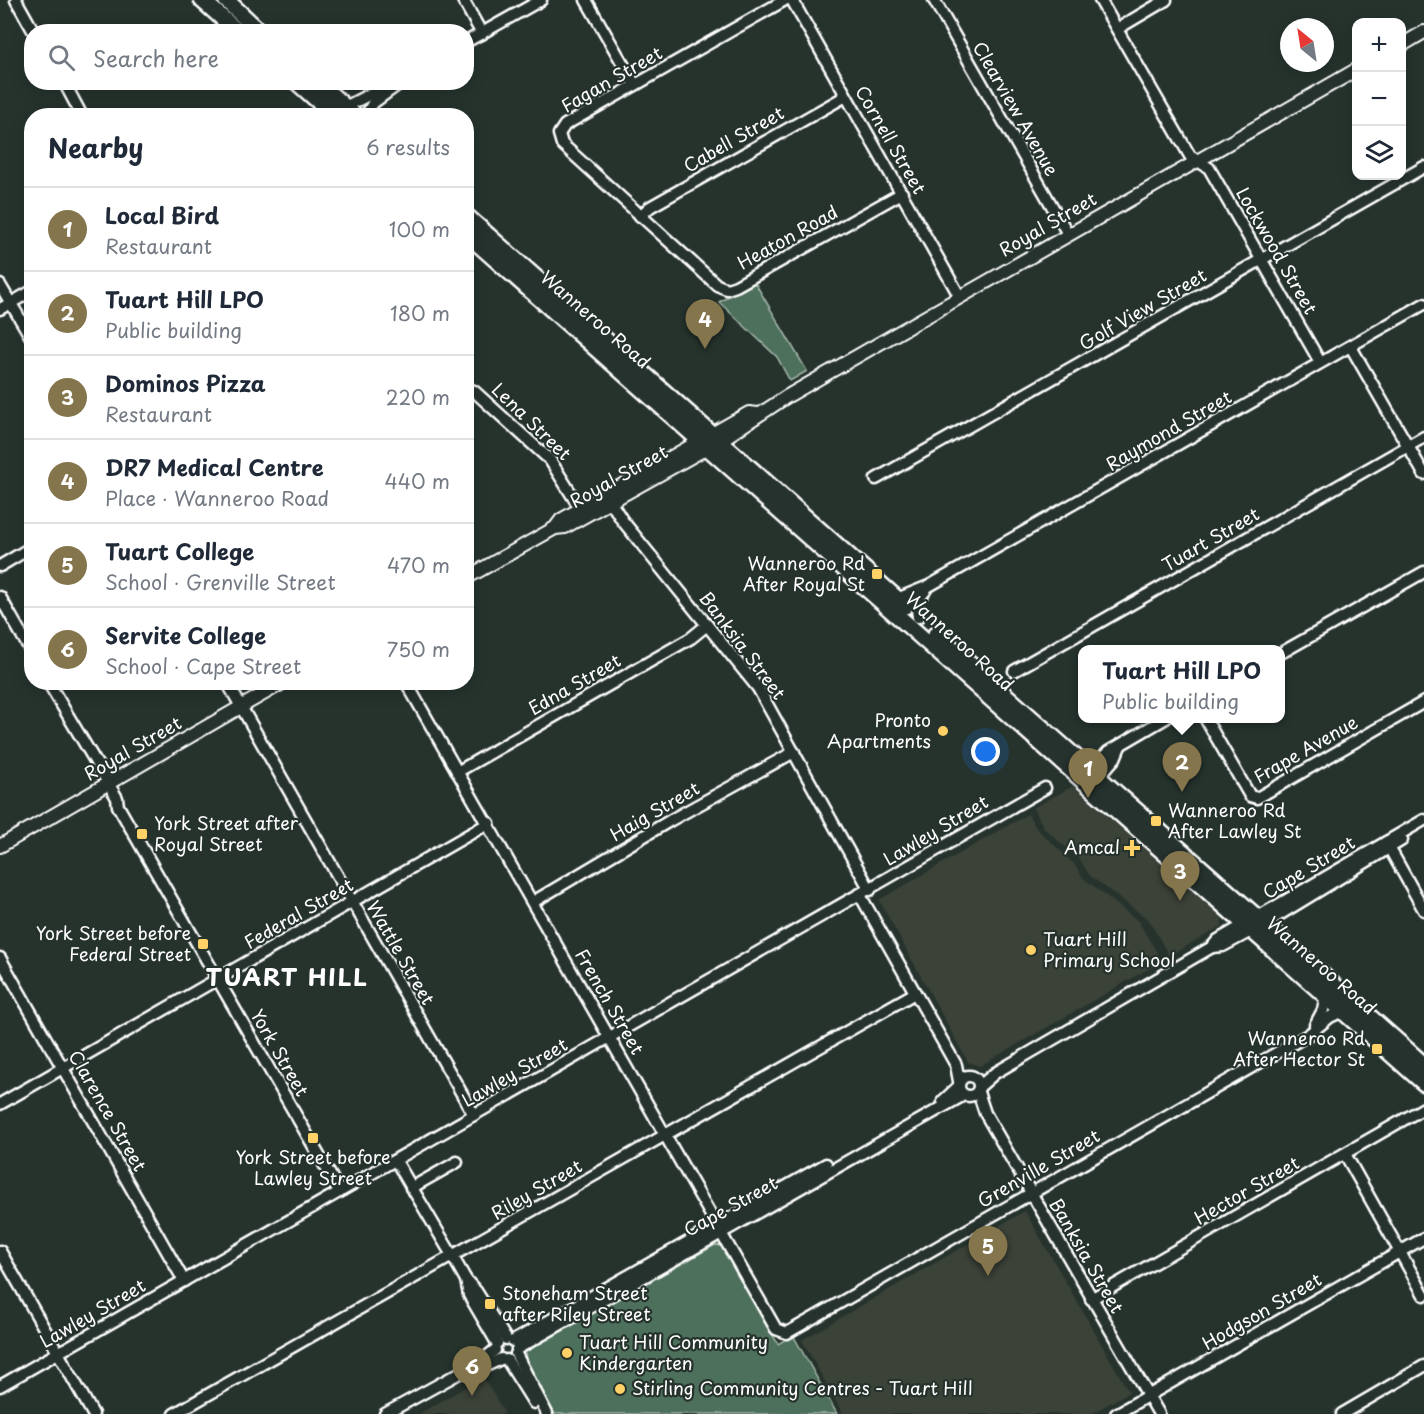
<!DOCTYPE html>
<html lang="en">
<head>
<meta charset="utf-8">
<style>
  body { margin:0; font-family:"Playpen Sans",sans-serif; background:#f2f2f3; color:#1f2937 }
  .controls { position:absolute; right:18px; top:18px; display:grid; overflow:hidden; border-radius:12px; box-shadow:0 3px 15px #0003 }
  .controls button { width:54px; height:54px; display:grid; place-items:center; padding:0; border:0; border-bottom:2px solid #e0e1e3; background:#fff; color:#1f2937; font:30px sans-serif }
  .compass { position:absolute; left:1280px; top:18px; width:54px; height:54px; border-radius:50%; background:#fff; box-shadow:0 3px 15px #0003; rotate:330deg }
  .you { position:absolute; left:986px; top:752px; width:21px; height:21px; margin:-15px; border:4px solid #fff; border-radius:50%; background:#1a73e8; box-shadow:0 0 0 9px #1a73e833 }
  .badge { display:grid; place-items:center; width:39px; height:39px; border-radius:50%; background:#84754c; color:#fff; font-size:20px; font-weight:700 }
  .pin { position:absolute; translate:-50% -50px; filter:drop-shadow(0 2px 3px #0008) }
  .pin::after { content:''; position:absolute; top:32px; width:21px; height:18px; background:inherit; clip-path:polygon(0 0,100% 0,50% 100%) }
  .popup { position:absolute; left:1078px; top:645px; width:207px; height:78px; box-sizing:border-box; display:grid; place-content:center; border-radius:12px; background:#fff; filter:drop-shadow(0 2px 4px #0005); font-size:20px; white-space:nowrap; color:#747a83 }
  .popup b { font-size:22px; color:#1f2937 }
  .popup::after { content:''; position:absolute; left:50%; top:100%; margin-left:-12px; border:12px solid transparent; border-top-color:#fff }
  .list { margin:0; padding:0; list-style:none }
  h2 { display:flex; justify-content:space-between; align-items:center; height:78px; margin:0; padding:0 24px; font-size:26px }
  h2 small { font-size:20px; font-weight:400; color:#747a83 }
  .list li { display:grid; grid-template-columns:39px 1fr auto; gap:18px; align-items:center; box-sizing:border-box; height:84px; padding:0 24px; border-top:2px solid #e0e1e3 }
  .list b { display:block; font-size:22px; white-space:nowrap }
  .list p { margin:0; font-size:20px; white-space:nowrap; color:#747a83 }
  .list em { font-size:20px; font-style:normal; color:#747a83 }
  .icon { flex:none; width:33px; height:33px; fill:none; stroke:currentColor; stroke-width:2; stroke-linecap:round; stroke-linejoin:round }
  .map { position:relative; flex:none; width:1424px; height:1414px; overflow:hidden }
  .search { position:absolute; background:#fff; box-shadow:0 3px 15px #0003; left:24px; top:24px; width:450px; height:66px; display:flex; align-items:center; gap:15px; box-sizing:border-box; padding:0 21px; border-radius:24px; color:#747a83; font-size:22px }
  .panel { position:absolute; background:#fff; box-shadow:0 3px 15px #0003; left:24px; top:108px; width:450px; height:582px; border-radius:24px }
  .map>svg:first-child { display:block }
</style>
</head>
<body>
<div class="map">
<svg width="1424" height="1414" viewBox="0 0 1424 1414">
  <rect width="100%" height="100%" fill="#26332d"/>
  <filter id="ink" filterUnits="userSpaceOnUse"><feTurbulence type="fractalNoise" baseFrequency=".0167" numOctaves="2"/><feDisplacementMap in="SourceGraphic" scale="12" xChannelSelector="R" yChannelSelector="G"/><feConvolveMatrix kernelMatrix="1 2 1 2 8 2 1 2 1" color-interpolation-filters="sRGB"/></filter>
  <g filter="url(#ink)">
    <g fill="#3a4238">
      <polygon points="1073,786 1222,918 1222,926 1169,956 1149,920 1090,876 1080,860 1044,828 1033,808"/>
      <polygon points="1028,814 1036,828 1075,865 1083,878 1138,921 1162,961 980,1066 968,1062 879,900"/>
      <polygon points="1025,1211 1129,1392 1091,1414 843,1414 802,1340"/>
      <polygon points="483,1377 505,1414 419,1414"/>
    </g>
    <g fill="#4e705b" stroke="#a6b8ad" stroke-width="1.5">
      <polygon points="754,281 807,371 790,381 777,357 719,302"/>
      <polygon points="715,1245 722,1246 778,1344 793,1335 837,1414 555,1414 525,1360 526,1351"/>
    </g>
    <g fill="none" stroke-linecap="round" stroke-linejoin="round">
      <defs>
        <g id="minor">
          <polyline points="16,0 34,32"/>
          <polyline points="463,0 482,34"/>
          <polyline points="586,0 635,85"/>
          <polyline points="785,0 565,125 559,134 562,144 717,285 727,289 736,286 902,193"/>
          <polyline points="792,0 960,297"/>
          <polyline points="934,0 1068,234"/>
          <polyline points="1100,0 1190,156 1209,168 1320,362"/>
          <polyline points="1117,29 1166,0"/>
          <polyline points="466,42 541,0"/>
          <polyline points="64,82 82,116"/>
          <polyline points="347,113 349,105 394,82"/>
          <polyline points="366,116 373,103 396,86"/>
          <polyline points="640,216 650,207 846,96"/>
          <polyline points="0,285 32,339"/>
          <polyline points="0,309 32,291"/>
          <polyline points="1351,347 1424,474"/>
          <polyline points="466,388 474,391 550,460 585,516"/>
          <polyline points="876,479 1424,167"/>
          <polyline points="607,496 622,520 758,688 870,890"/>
          <polyline points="0,566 32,547"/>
          <polyline points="0,597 32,653"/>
          <polyline points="897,599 929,586 1424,304"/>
          <polyline points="918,617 916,602 925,591"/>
          <polyline points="1281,653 1424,572"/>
          <polyline points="1014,671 1424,437"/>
          <polyline points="48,682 117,798 118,806 340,1192"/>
          <polyline points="227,682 474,1115"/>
          <polyline points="406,682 776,1329 787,1333 1308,1035 1330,1017 1343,1011"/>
          <polyline points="1205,718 1250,796 1257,798 1424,702"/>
          <polyline points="457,772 691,638 707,625"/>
          <polyline points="1087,775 1108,752 1166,718"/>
          <polyline points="1094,782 1115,758 1120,746"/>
          <polyline points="1386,842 1424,910"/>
          <polyline points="860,895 956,1065 959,1081"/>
          <polyline points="533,902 671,820 794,752"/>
          <polyline points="1212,947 1223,946 1264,924 1402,840"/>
          <polyline points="0,958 184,1281"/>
          <polyline points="1315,1025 1323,1010 1326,995"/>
          <circle cx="969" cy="1086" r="10"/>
          <polyline points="979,1087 995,1073 1212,947 1218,940 1424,820"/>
          <polyline points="978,1092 985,1113 1159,1414"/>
          <polyline points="943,1101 958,1087"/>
          <polyline points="0,1104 489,823"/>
          <polyline points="1345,1154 1424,1295"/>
          <polyline points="396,1161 453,1257 466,1280 469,1295 497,1343"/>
          <polyline points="411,1188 457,1162"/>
          <polyline points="0,1251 93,1414"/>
          <polyline points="466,1280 476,1291 506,1339"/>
          <polyline points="1091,1299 1424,1108"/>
          <polyline points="513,1341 826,1164"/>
          <polyline points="517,1349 964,1095"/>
          <polyline points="516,1354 547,1414"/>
          <polyline points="507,1360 534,1403"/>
          <polyline points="477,1370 501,1359"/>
          <polyline points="0,1386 1045,788"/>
          <polyline points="174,1414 915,993"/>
          <polyline points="385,1414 483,1360 495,1350"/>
          <polyline points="1116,1414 1424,1238"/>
          <polyline points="1342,1414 1424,1366"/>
        </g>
        <g id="major">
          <polyline points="1402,45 1424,32"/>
          <polyline points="555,528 565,527 721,440 786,397 1356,70"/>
          <polyline points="466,578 555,528 561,520 749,413 758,414"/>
          <polyline points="0,846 284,682"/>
        </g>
        <g id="highway">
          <polyline points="202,0 238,32"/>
          <polyline points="226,0 260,32"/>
          <polyline points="297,82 335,116"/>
          <polyline points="317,82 355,116"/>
          <polyline points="466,216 905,606"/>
          <polyline points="466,233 1424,1083"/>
          <polyline points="936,634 1424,1065"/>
        </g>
      </defs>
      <use href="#minor" stroke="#fff" stroke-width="15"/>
      <use href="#major" stroke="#fff" stroke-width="16"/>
      <use href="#highway" stroke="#fff" stroke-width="20"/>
      <use href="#minor" stroke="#26332d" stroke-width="10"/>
      <use href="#major" stroke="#26332d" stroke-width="12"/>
      <use href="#highway" stroke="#26332d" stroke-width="15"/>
    </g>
  </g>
  <g fill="#ffd166" stroke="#26332d" stroke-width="2">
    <rect x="871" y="568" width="12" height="12" rx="3"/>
    <circle cx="943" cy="731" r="6"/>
    <rect x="1150" y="815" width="12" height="12" rx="3"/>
    <rect x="136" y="828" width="12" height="12" rx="3"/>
    <path d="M1129 839h6v6h6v6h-6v6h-6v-6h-6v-6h6z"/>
    <rect x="197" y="938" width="12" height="12" rx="3"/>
    <circle cx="1031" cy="950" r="6"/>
    <rect x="1371" y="1043" width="12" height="12" rx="3"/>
    <rect x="307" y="1132" width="12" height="12" rx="3"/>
    <rect x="484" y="1298" width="12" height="12" rx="3"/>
    <circle cx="567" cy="1353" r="6"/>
    <circle cx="620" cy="1389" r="6"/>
  </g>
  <g text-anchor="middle" stroke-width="4.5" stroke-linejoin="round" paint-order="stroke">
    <g font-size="18" fill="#fff" stroke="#26332d">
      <text transform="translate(612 80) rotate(-30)" y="6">Fagan Street</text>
      <text transform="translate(1015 109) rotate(60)" y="6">Clearview Avenue</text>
      <text transform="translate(734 140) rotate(-30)" y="6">Cabell Street</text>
      <text transform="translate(890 140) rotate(60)" y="6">Cornell Street</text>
      <text transform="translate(1048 225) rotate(-30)" y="6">Royal Street</text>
      <text transform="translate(788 238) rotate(-29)" y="6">Heaton Road</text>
      <text transform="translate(1276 251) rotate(60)" y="6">Lockwood Street</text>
      <text transform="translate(1143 310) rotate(-30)" y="6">Golf View Street</text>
      <text transform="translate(595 320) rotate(41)" y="6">Wanneroo Road</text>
      <text transform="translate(531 422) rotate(44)" y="6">Lena Street</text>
      <text transform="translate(1169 431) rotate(-30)" y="6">Raymond Street</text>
      <text transform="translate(619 477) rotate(-29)" y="6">Royal Street</text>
      <text transform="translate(1211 540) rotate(-30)" y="6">Tuart Street</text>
      <text transform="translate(959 642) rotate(42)" y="6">Wanneroo Road</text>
      <text transform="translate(742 646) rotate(53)" y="6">Banksia Street</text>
      <text transform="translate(575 685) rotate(-30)" y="6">Edna Street</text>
      <text transform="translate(133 749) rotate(-30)" y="6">Royal Street</text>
      <text transform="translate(1306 750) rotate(-30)" y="6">Frape Avenue</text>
      <text transform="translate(655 812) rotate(-30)" y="6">Haig Street</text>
      <text transform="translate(936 831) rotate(-31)" y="6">Lawley Street</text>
      <text transform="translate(1309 868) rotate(-31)" y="6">Cape Street</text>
      <text transform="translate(299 914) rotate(-30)" y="6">Federal Street</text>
      <text transform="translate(400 953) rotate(60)" y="6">Wattle Street</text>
      <text transform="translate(1321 966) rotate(41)" y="6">Wanneroo Road</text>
      <text transform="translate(609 1002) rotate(60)" y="6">French Street</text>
      <text transform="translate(279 1053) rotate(60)" y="6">York Street</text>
      <text transform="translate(515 1073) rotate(-30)" y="6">Lawley Street</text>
      <text transform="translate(107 1111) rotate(60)" y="6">Clarence Street</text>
      <text transform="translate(1039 1169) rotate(-30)" y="6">Grenville Street</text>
      <text transform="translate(537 1190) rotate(-30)" y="6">Riley Street</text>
      <text transform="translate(1247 1191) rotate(-30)" y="6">Hector Street</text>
      <text transform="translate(731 1207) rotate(-29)" y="6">Cape Street</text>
      <text transform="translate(1086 1256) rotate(60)" y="6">Banksia Street</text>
      <text transform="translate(1262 1312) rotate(-30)" y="6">Hodgson Street</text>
      <text transform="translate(93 1314) rotate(-30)" y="6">Lawley Street</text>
    </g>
    <g font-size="18" fill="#fff" stroke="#26332d" text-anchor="start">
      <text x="865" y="570" text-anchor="end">Wanneroo Rd<tspan x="865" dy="21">After Royal St</tspan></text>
      <text x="931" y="727" text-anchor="end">Pronto<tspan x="931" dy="21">Apartments</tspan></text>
      <text x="1168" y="817">Wanneroo Rd<tspan x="1168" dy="21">After Lawley St</tspan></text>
      <text x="154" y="830">York Street after<tspan x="154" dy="21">Royal Street</tspan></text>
      <text x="1120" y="854" text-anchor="end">Amcal</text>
      <text x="191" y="940" text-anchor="end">York Street before<tspan x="191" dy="21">Federal Street</tspan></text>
      <text x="1043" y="946">Tuart Hill<tspan x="1043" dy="21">Primary School</tspan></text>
      <text x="1365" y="1045" text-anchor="end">Wanneroo Rd<tspan x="1365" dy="21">After Hector St</tspan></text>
      <text x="313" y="1164" text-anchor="middle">York Street before<tspan x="313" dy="21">Lawley Street</tspan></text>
      <text x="502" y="1300">Stoneham Street<tspan x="502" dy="21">after Riley Street</tspan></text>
      <text x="579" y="1349">Tuart Hill Community<tspan x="579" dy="21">Kindergarten</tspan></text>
      <text x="632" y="1395">Stirling Community Centres - Tuart Hill</text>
    </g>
    <g font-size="24" font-weight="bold" letter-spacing="1.5" fill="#fff" stroke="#26332d">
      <text x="287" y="986">TUART HILL</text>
    </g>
  </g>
</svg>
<div class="controls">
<button>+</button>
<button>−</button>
<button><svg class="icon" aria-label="layers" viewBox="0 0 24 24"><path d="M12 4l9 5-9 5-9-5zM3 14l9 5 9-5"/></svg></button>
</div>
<svg class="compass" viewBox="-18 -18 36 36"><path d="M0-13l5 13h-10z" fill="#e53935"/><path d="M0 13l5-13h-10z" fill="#747a83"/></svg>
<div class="you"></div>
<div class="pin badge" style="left:1088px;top:798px">1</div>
<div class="pin badge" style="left:1182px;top:792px">2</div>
<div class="popup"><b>Tuart Hill LPO</b>Public building</div>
<div class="pin badge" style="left:1180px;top:901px">3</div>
<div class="pin badge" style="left:705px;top:349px">4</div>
<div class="pin badge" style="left:988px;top:1276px">5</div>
<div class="pin badge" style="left:472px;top:1396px">6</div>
<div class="search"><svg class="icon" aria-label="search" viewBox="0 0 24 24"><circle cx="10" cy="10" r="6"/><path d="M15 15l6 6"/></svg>Search here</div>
<section class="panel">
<h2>Nearby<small>6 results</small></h2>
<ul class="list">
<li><span class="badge">1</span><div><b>Local Bird</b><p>Restaurant</p></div><em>100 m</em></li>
<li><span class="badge">2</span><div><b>Tuart Hill LPO</b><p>Public building</p></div><em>180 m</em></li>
<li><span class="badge">3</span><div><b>Dominos Pizza</b><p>Restaurant</p></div><em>220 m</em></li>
<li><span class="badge">4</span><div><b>DR7 Medical Centre</b><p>Place · Wanneroo Road</p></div><em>440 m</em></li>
<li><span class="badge">5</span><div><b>Tuart College</b><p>School · Grenville Street</p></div><em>470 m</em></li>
<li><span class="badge">6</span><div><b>Servite College</b><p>School · Cape Street</p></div><em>750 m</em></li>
</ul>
</section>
</div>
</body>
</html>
